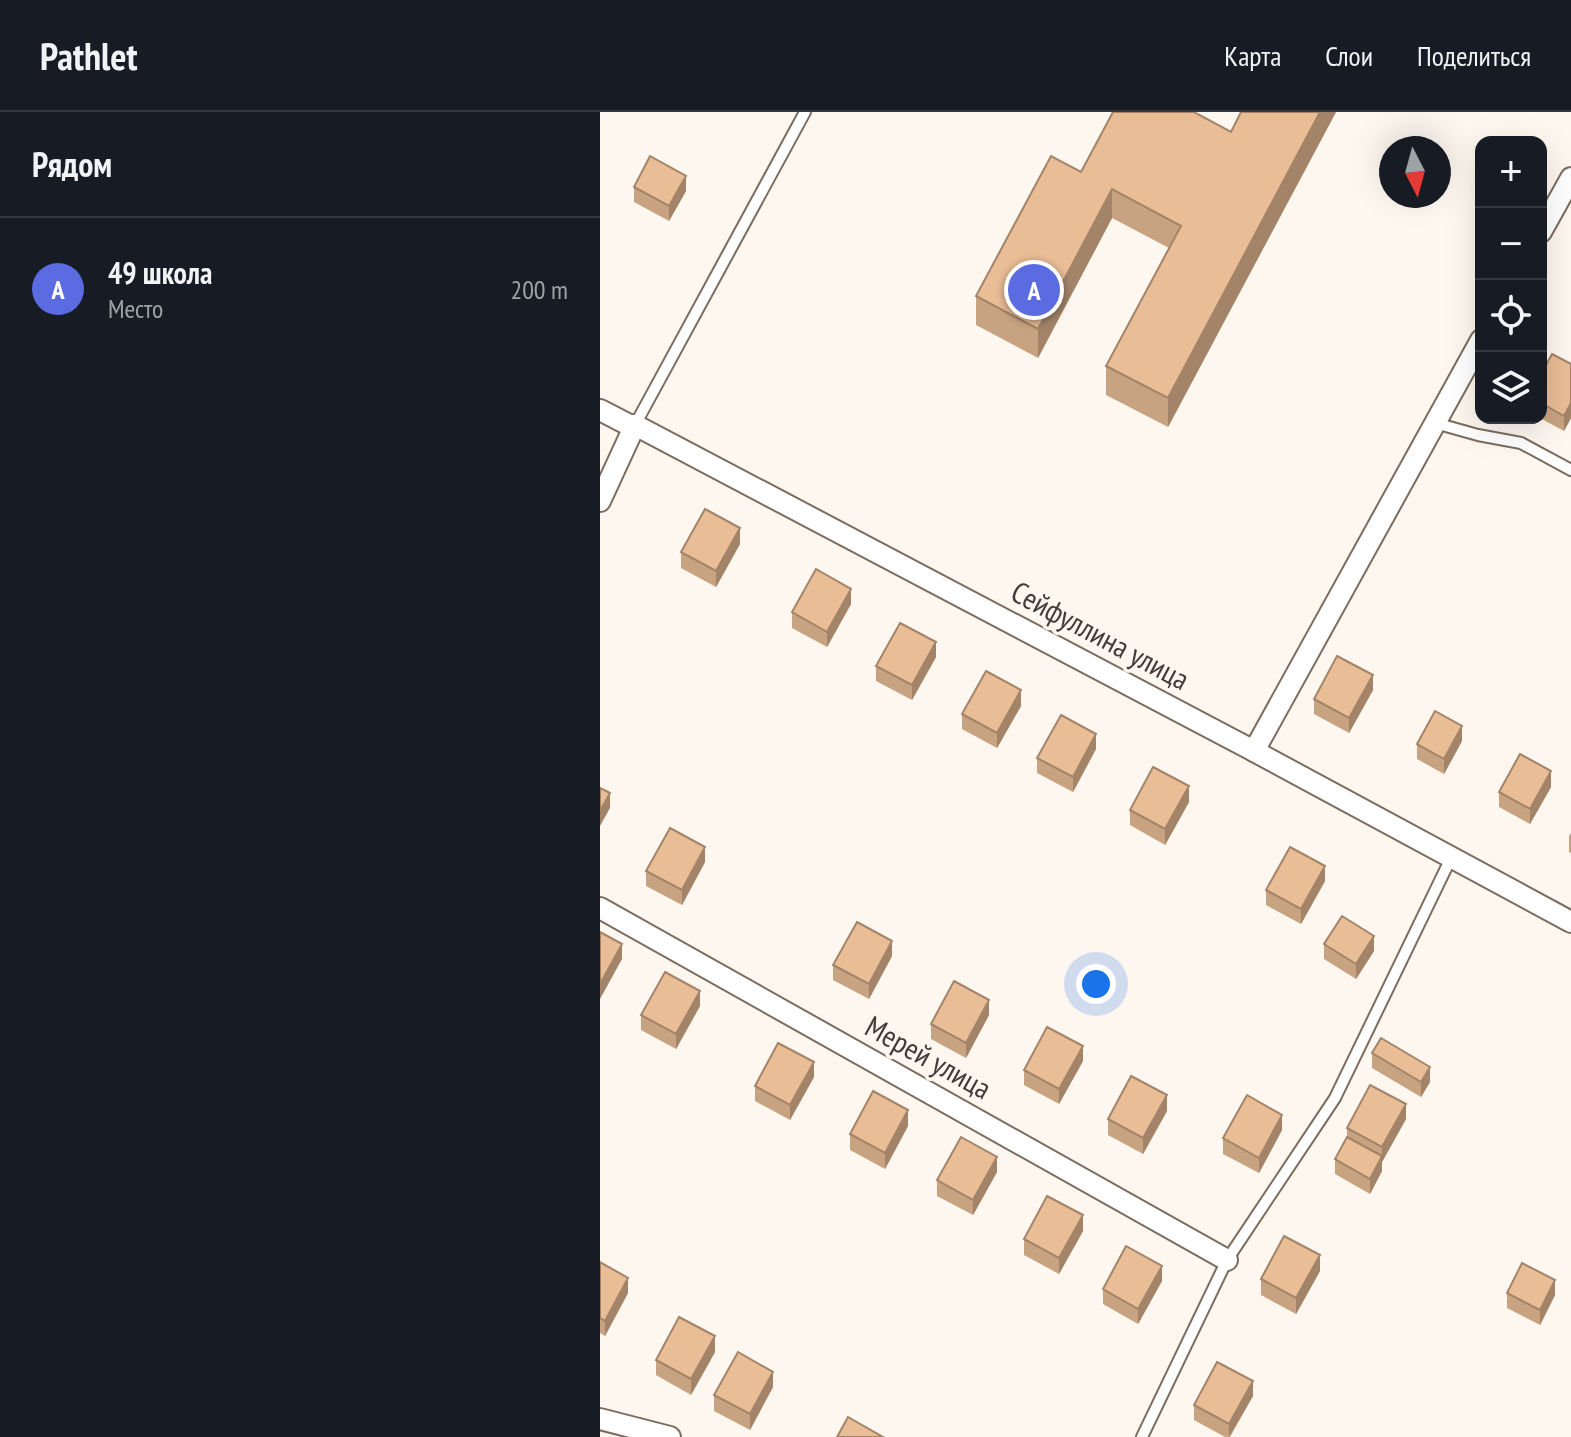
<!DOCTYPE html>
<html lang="ru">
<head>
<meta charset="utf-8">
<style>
  body { margin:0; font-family:"PT Sans Narrow",sans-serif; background:#20242c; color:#f1f3f6 }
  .controls { position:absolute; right:24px; top:24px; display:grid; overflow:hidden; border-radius:16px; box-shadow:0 8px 32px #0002 }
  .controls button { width:72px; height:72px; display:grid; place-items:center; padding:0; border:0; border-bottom:2px solid #363941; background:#171b24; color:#f1f3f6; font:40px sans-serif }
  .compass { position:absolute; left:779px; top:24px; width:72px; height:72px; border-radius:50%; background:#171b24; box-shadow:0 8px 32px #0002; rotate:174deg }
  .you { position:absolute; left:496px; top:872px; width:28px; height:28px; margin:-20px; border:6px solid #fff; border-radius:50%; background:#1a73e8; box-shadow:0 0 0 12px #1a73e833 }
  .badge { display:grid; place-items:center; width:52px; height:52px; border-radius:50%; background:#5b6be2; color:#fff; font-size:26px; font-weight:700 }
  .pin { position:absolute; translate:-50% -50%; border:4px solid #fff; box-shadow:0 2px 8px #0006 }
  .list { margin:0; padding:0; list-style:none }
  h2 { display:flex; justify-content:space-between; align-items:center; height:104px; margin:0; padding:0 32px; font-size:34px }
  h2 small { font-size:26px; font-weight:400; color:#9ea1a6 }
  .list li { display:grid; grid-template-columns:52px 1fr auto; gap:24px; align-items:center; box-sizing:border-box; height:144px; padding:0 32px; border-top:2px solid #363941 }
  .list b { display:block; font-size:30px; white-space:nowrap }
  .list p { margin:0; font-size:26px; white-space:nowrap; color:#9ea1a6 }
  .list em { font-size:26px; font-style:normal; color:#9ea1a6 }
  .icon { flex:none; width:44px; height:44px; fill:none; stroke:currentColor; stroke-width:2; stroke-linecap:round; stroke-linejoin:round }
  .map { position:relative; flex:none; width:971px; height:1325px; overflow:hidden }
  header { display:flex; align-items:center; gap:48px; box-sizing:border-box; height:112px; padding:0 40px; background:#171b24; border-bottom:2px solid #363941 }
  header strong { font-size:38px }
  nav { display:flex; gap:44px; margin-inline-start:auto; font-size:28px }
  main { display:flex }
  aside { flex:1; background:#171b24 }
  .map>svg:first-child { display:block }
</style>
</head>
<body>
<header>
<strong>Pathlet</strong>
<nav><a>Карта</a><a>Слои</a><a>Поделиться</a></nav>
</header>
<main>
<aside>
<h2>Рядом<small></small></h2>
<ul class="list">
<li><span class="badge">A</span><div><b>49 школа</b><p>Место</p></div><em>200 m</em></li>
</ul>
</aside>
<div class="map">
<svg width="971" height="1325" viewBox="0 0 971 1325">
  <rect width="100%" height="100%" fill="#fef7f0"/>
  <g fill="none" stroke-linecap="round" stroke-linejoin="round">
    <defs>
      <g id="service">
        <polyline points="835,311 878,323 921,331 971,358"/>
        <polyline points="35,313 205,0"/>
        <polyline points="542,1325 627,1148 735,986 851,746"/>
      </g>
      <g id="minor">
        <polyline points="941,120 971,66"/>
        <polyline points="0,298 33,315 35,313 654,639 971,810"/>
        <polyline points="0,389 35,313"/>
        <polyline points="654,639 881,228"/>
        <polyline points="0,796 627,1148"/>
        <polyline points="0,1307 70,1325"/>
      </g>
    </defs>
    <use href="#service" stroke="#7b6c5e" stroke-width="14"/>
    <use href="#minor" stroke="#7b6c5e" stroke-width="24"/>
    <use href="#service" stroke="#fff" stroke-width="10"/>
    <use href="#minor" stroke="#fff" stroke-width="20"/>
  </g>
  <g fill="#c8a381">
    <polygon points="641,0 736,0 568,315 506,283 506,254 569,136 512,106 438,246 376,213 376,184 481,60 631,20"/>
    <polygon points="34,75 86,79 69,109 34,90"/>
    <polygon points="971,252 971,306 964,319 940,306 941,306 941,262"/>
    <polygon points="140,432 116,475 81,456 81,440"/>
    <polygon points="251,492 227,535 192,516 192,500"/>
    <polygon points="336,545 312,588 276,569 276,554"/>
    <polygon points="773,578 749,621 714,602 714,587"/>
    <polygon points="421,594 397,636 362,617 362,602"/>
    <polygon points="862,629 844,662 817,647 817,632"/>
    <polygon points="496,637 473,680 437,661 437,646"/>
    <polygon points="951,675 930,712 899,695 899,680"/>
    <polygon points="589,690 565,733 530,713 530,698"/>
    <polygon points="971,721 971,741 969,740 969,724"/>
    <polygon points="105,750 82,793 46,774 46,759"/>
    <polygon points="725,769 701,812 666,793 666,778"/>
    <polygon points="724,832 774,839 756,867 724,847"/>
    <polygon points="292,844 269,887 233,868 233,853"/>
    <polygon points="100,894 76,937 41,918 41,903"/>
    <polygon points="389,903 366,946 331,927 331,912"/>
    <polygon points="772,941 830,970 821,985 772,956"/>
    <polygon points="483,949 459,992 424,973 424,958"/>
    <polygon points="214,965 190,1008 155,989 155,974"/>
    <polygon points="567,999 543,1042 508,1023 508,1007"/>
    <polygon points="806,1007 782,1050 782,1059 770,1082 735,1062 735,1047 747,1025 747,1016"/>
    <polygon points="308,1014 285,1057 250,1038 250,1022"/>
    <polygon points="682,1018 659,1061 623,1042 623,1026"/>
    <polygon points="397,1060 373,1103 337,1084 337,1068"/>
    <polygon points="483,1119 459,1162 424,1143 424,1127"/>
    <polygon points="0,1150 28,1181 5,1224 0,1221"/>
    <polygon points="720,1159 696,1202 661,1183 661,1167"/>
    <polygon points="562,1169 538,1212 503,1192 503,1177"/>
    <polygon points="907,1181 955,1183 940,1213 907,1196"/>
    <polygon points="115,1240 91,1283 56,1263 56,1248"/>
    <polygon points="173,1275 150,1318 114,1299 114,1283"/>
    <polygon points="653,1284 630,1325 625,1325 594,1308 594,1293"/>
  </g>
  <g fill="#a38469">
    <polygon points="720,0 736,0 568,315 568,286"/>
    <polygon points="86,64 86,79 69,109 69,94"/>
    <polygon points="512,77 512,106 438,246 438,217"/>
    <polygon points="971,291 971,306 964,319 964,304"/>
    <polygon points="140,416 140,432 116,475 116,459"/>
    <polygon points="251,477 251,492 227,535 227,520"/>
    <polygon points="336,530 336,545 312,588 312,573"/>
    <polygon points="773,563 773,578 749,621 749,606"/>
    <polygon points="421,578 421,594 397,636 397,621"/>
    <polygon points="862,614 862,629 844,662 844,647"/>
    <polygon points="496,622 496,637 473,680 473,665"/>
    <polygon points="951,659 951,675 930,712 930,697"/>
    <polygon points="589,674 589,690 565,733 565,717"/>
    <polygon points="10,681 10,696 0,714 0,699"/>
    <polygon points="105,735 105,750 82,793 82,778"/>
    <polygon points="725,754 725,769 701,812 701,797"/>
    <polygon points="774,824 774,839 756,867 756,852"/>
    <polygon points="292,829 292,844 269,887 269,872"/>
    <polygon points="22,832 22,847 0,887 0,872"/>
    <polygon points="100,879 100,894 76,937 76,922"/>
    <polygon points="389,888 389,903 366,946 366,931"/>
    <polygon points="483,934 483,949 459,992 459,977"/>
    <polygon points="214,950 214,965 190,1008 190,993"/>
    <polygon points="830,955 830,970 821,985 821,970"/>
    <polygon points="567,983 567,999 543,1042 543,1026"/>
    <polygon points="806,992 806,1007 782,1050 782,1059 770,1082 770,1067 782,1044 782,1035"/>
    <polygon points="308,998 308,1014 285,1057 285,1041"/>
    <polygon points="682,1003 682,1018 659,1061 659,1046"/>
    <polygon points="397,1045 397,1060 373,1103 373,1088"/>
    <polygon points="483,1103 483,1119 459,1162 459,1146"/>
    <polygon points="720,1143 720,1159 696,1202 696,1186"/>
    <polygon points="562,1154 562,1169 538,1212 538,1197"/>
    <polygon points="28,1166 28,1181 5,1224 5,1209"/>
    <polygon points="955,1168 955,1183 940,1213 940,1198"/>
    <polygon points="115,1224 115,1240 91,1283 91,1267"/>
    <polygon points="173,1260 173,1275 150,1318 150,1302"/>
    <polygon points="653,1269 653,1284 629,1325 629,1312"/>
  </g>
  <g fill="#e9bd96" stroke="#a38469" stroke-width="2">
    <polygon points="513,0 594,0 631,20 641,0 720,0 568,286 506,254 581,114 512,77 438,217 376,184 451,44 481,60"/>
    <polygon points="50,44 86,64 69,94 34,75"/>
    <polygon points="952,242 971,252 971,291 964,304 941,291 941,262"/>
    <polygon points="105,397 140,416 116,459 81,440"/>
    <polygon points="216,457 251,477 227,520 192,500"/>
    <polygon points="300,511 336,530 312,573 276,554"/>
    <polygon points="737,544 773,563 749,606 714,587"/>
    <polygon points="386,559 421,578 397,621 362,602"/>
    <polygon points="835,599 862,614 844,647 817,632"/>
    <polygon points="461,603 496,622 473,665 437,646"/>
    <polygon points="920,642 951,659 930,697 899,680"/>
    <polygon points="553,655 589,674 565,717 530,698"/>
    <polygon points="0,676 10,681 0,699"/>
    <polygon points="70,716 105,735 82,778 46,759"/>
    <polygon points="690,735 725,754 701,797 666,778"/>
    <polygon points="742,804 774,824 756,852 724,832"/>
    <polygon points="257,810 292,829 269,872 233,853"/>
    <polygon points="0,820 22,832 0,872"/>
    <polygon points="65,860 100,879 76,922 41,903"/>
    <polygon points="354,869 389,888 366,931 331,912"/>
    <polygon points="447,915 483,934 459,977 424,958"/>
    <polygon points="781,926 830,955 821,970 772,941"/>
    <polygon points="178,931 214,950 190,993 155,974"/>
    <polygon points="531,964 567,983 543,1026 508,1007"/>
    <polygon points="770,973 806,992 782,1035 747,1016"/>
    <polygon points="273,979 308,998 285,1041 250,1022"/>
    <polygon points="647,983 682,1003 659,1046 623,1026"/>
    <polygon points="361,1025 397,1045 373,1088 337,1068"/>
    <polygon points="747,1025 782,1044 770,1067 735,1047"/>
    <polygon points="447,1084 483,1103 459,1146 424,1127"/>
    <polygon points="684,1124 720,1143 696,1186 661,1167"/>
    <polygon points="526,1134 562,1154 538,1197 503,1177"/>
    <polygon points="0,1150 28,1166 5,1209 0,1206"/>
    <polygon points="922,1151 955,1168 940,1198 907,1181"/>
    <polygon points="79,1205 115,1224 91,1267 56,1248"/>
    <polygon points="138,1240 173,1260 150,1302 114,1283"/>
    <polygon points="617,1250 653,1269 629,1312 594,1293"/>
    <polygon points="248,1305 283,1325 237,1325"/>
  </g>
  <g text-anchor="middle" stroke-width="7" stroke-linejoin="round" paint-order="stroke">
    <g font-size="30" fill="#433c36" stroke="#fef7f0">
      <text transform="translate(500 524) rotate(28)" y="10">Сейфуллина улица</text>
      <text transform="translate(328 946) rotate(29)" y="10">Мерей улица</text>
    </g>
  </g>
</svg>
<div class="controls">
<button>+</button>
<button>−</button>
<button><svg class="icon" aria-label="locate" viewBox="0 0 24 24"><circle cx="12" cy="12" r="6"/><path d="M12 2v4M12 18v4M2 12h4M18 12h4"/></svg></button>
<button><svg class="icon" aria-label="layers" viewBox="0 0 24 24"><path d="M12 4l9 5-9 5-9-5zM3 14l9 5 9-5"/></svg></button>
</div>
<svg class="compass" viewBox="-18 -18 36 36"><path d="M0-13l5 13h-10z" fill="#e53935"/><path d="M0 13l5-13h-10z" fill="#9ea1a6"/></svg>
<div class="you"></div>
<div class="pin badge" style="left:434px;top:178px">A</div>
</div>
</main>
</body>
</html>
